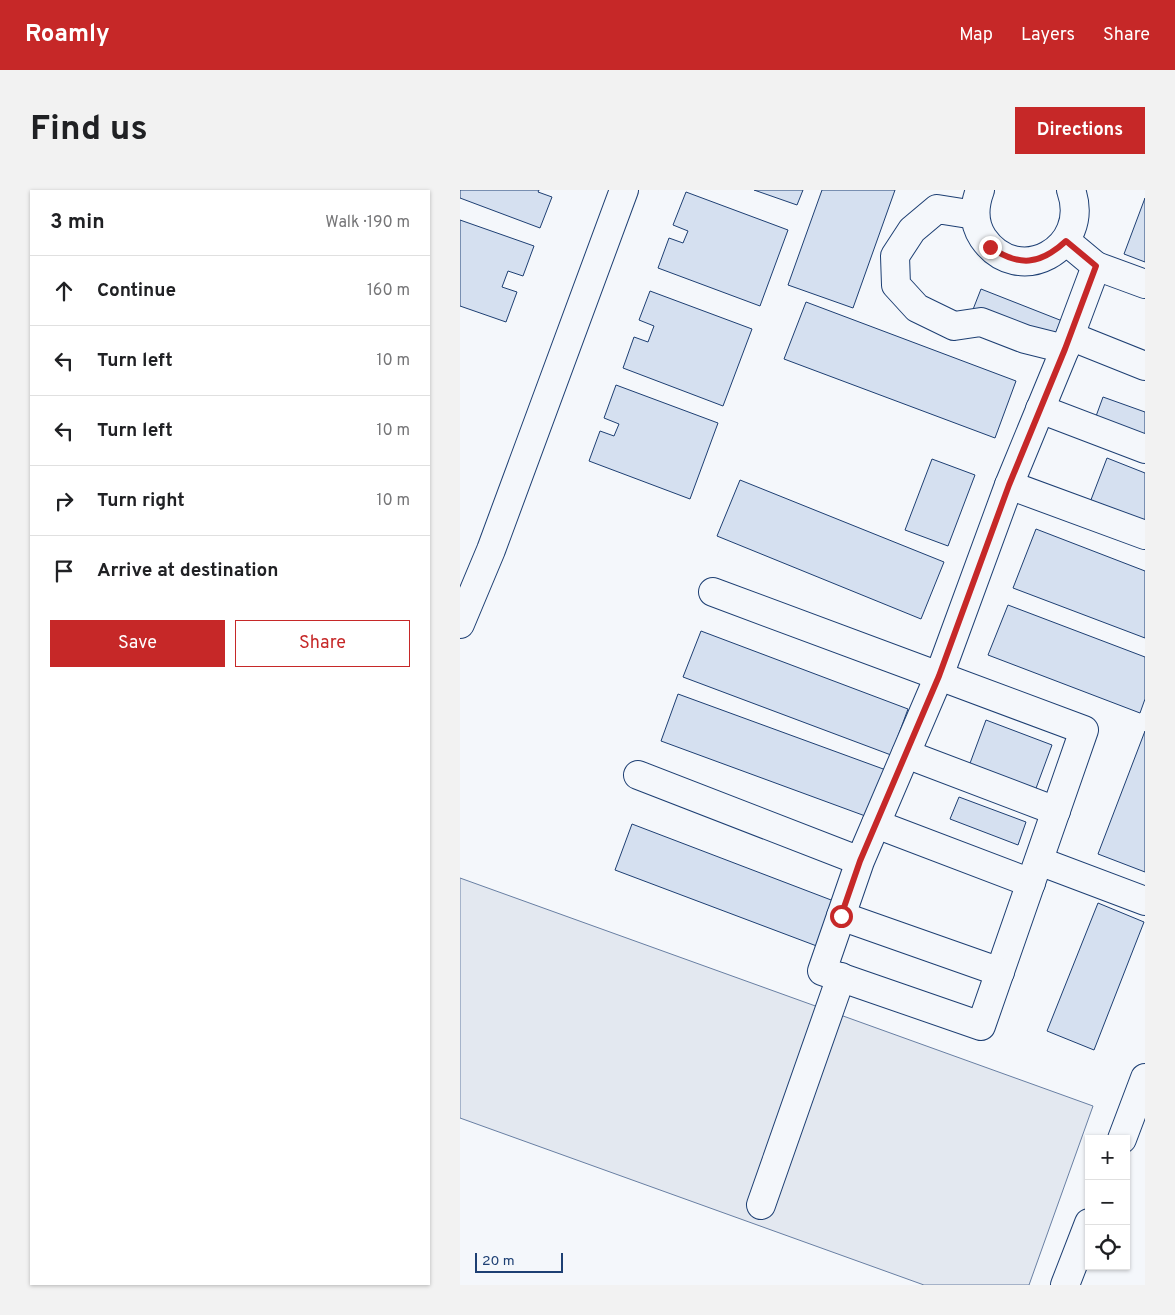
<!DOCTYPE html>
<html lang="en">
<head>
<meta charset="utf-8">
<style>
  body { margin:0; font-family:Overpass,sans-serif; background:#f2f2f2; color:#202124 }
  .controls { position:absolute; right:15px; bottom:15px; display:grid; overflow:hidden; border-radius:0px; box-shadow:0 1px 4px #0004 }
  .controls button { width:45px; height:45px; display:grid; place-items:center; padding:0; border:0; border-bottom:1px solid #e0e0e0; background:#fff; color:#202124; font:25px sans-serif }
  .scale { position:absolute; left:15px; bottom:12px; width:88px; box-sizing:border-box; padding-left:5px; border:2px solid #1d3f73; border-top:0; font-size:14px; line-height:18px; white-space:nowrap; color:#1d3f73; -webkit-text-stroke:4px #f4f7fb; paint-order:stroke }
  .stop { position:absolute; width:15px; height:15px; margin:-11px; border:4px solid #c62828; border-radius:50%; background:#fff }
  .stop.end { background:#c62828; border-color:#fff; box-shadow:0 1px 5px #0008 }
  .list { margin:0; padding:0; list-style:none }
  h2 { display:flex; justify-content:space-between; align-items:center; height:65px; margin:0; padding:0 20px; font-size:21px }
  h2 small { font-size:16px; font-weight:400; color:#757577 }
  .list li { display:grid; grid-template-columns:32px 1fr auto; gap:15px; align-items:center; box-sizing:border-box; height:70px; padding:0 20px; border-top:1px solid #e0e0e0 }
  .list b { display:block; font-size:19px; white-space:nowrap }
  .list em { font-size:16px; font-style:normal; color:#757577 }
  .actions { display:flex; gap:10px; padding:15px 20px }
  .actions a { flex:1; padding:11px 0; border:1px solid #c62828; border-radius:0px; text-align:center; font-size:18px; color:#c62828 }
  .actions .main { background:#c62828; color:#fff }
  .icon { flex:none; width:28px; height:28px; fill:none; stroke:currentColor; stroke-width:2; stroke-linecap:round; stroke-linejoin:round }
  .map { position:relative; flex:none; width:685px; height:1095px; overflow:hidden; border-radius:0px }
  header { display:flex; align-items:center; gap:30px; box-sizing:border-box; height:70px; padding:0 25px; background:#c62828; color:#fff }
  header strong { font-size:24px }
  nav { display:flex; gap:28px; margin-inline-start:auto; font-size:18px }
  .intro { display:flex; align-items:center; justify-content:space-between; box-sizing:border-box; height:120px; padding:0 30px }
  h1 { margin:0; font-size:35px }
  .button { padding:12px 22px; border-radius:0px; background:#c62828; color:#fff; font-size:18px; font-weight:700 }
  main { display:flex; gap:30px; padding:0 30px }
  aside { flex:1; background:#fff; border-radius:0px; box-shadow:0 1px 4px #0004 }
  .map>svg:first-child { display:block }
</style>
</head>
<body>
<header>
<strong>Roamly</strong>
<nav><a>Map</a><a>Layers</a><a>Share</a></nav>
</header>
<div class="intro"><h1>Find us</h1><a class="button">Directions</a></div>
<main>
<aside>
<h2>3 min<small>Walk · 190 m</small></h2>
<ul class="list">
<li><svg class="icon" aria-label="ahead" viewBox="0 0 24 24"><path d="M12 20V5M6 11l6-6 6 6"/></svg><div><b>Continue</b></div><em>160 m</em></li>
<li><svg class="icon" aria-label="left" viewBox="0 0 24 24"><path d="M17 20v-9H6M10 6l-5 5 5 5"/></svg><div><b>Turn left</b></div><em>10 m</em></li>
<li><svg class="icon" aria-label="left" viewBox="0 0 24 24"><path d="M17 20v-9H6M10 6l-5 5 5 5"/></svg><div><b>Turn left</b></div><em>10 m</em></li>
<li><svg class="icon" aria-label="right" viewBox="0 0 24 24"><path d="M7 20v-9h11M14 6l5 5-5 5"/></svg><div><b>Turn right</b></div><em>10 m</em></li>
<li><svg class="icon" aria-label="arrive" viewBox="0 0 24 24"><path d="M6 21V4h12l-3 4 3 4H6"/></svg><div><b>Arrive at destination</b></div></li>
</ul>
<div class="actions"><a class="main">Save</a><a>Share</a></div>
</aside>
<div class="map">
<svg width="685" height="1095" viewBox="0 0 685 1095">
  <rect width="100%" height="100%" fill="#f4f7fb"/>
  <polygon fill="#e3e8f0" stroke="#687fa3" points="0,688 633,916 569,1095 464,1095 0,928"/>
  <g fill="#d5e0f0" stroke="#1d3f73">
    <polygon points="0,0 79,0 78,2 92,7 80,38 0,8"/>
    <polygon points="294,0 343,0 337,15"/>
    <polygon points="362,0 435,0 393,118 328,95"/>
    <polygon points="226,2 328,40 300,116 198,78 209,48 223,53 228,41 213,35"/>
    <polygon points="685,8 685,72 664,64"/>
    <polygon points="0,30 74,56 63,86 48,81 42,97 57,102 46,132 0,116"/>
    <polygon points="521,99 610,134 601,157 512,122"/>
    <polygon points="190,101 292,139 263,216 163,178 174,147 188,152 194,136 179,130"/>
    <polygon points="346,112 556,191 535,248 324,169"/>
    <polygon points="156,195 258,233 230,309 129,271 140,241 154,246 159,234 144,228"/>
    <polygon points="643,207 685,222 685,247 635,229"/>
    <polygon points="647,268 685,283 685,336 629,315"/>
    <polygon points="472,269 515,285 488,356 445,340"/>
    <polygon points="280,290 484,372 461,429 257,346"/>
    <polygon points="576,339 685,381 685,448 553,398"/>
    <polygon points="548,415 685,467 685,509 680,523 528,465"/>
    <polygon points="241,441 448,519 431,565 223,487"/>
    <polygon points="218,504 426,580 408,627 201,551"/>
    <polygon points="526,530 592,555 575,601 509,576"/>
    <polygon points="685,541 685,682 638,664"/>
    <polygon points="499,607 566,632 558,655 490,629"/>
    <polygon points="172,634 379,713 362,758 155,680"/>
    <polygon points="638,713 684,732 634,860 587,841"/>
  </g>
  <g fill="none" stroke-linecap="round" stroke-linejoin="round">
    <defs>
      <g id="minor">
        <path d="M520,0c-6,16 -7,33 3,48 35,51 109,11 88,-48"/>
        <polyline points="515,25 477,19 452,40 435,66 436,95 457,118 494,136 521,132 565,149 605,159 636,76 606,51"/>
        <polyline points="636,76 685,94"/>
        <polyline points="610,146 685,176"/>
        <polyline points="605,159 549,295 685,345"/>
        <polyline points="580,219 685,259"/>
        <polyline points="253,402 479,486 549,295"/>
        <polyline points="0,434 31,360 164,0"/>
        <polyline points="446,564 596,621"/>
        <polyline points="178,585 400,671 362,781 521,836 624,540 479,486 400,671"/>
        <polyline points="416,634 571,693"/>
        <polyline points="579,671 685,711"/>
        <polyline points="381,726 540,782"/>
        <polyline points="662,949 685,888"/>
        <polyline points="301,1015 381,787"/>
        <polyline points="605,1095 629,1033"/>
      </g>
    </defs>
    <use href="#minor" stroke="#1d3f73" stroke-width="30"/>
    <use href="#minor" stroke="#f4f7fb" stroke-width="28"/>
  </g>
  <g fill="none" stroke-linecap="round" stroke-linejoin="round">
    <path stroke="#c62828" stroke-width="6" d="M381,726l19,-55 79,-185 70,-191 56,-136 31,-83 -30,-25c-26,24 -47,26 -76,6"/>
  </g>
</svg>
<div class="controls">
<button>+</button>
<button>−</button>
<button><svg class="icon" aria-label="locate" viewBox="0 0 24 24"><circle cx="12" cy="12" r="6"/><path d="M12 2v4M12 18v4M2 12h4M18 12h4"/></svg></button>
</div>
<div class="scale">20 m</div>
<div class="stop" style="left:381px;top:726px"></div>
<div class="stop end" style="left:530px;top:57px"></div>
</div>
</main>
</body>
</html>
